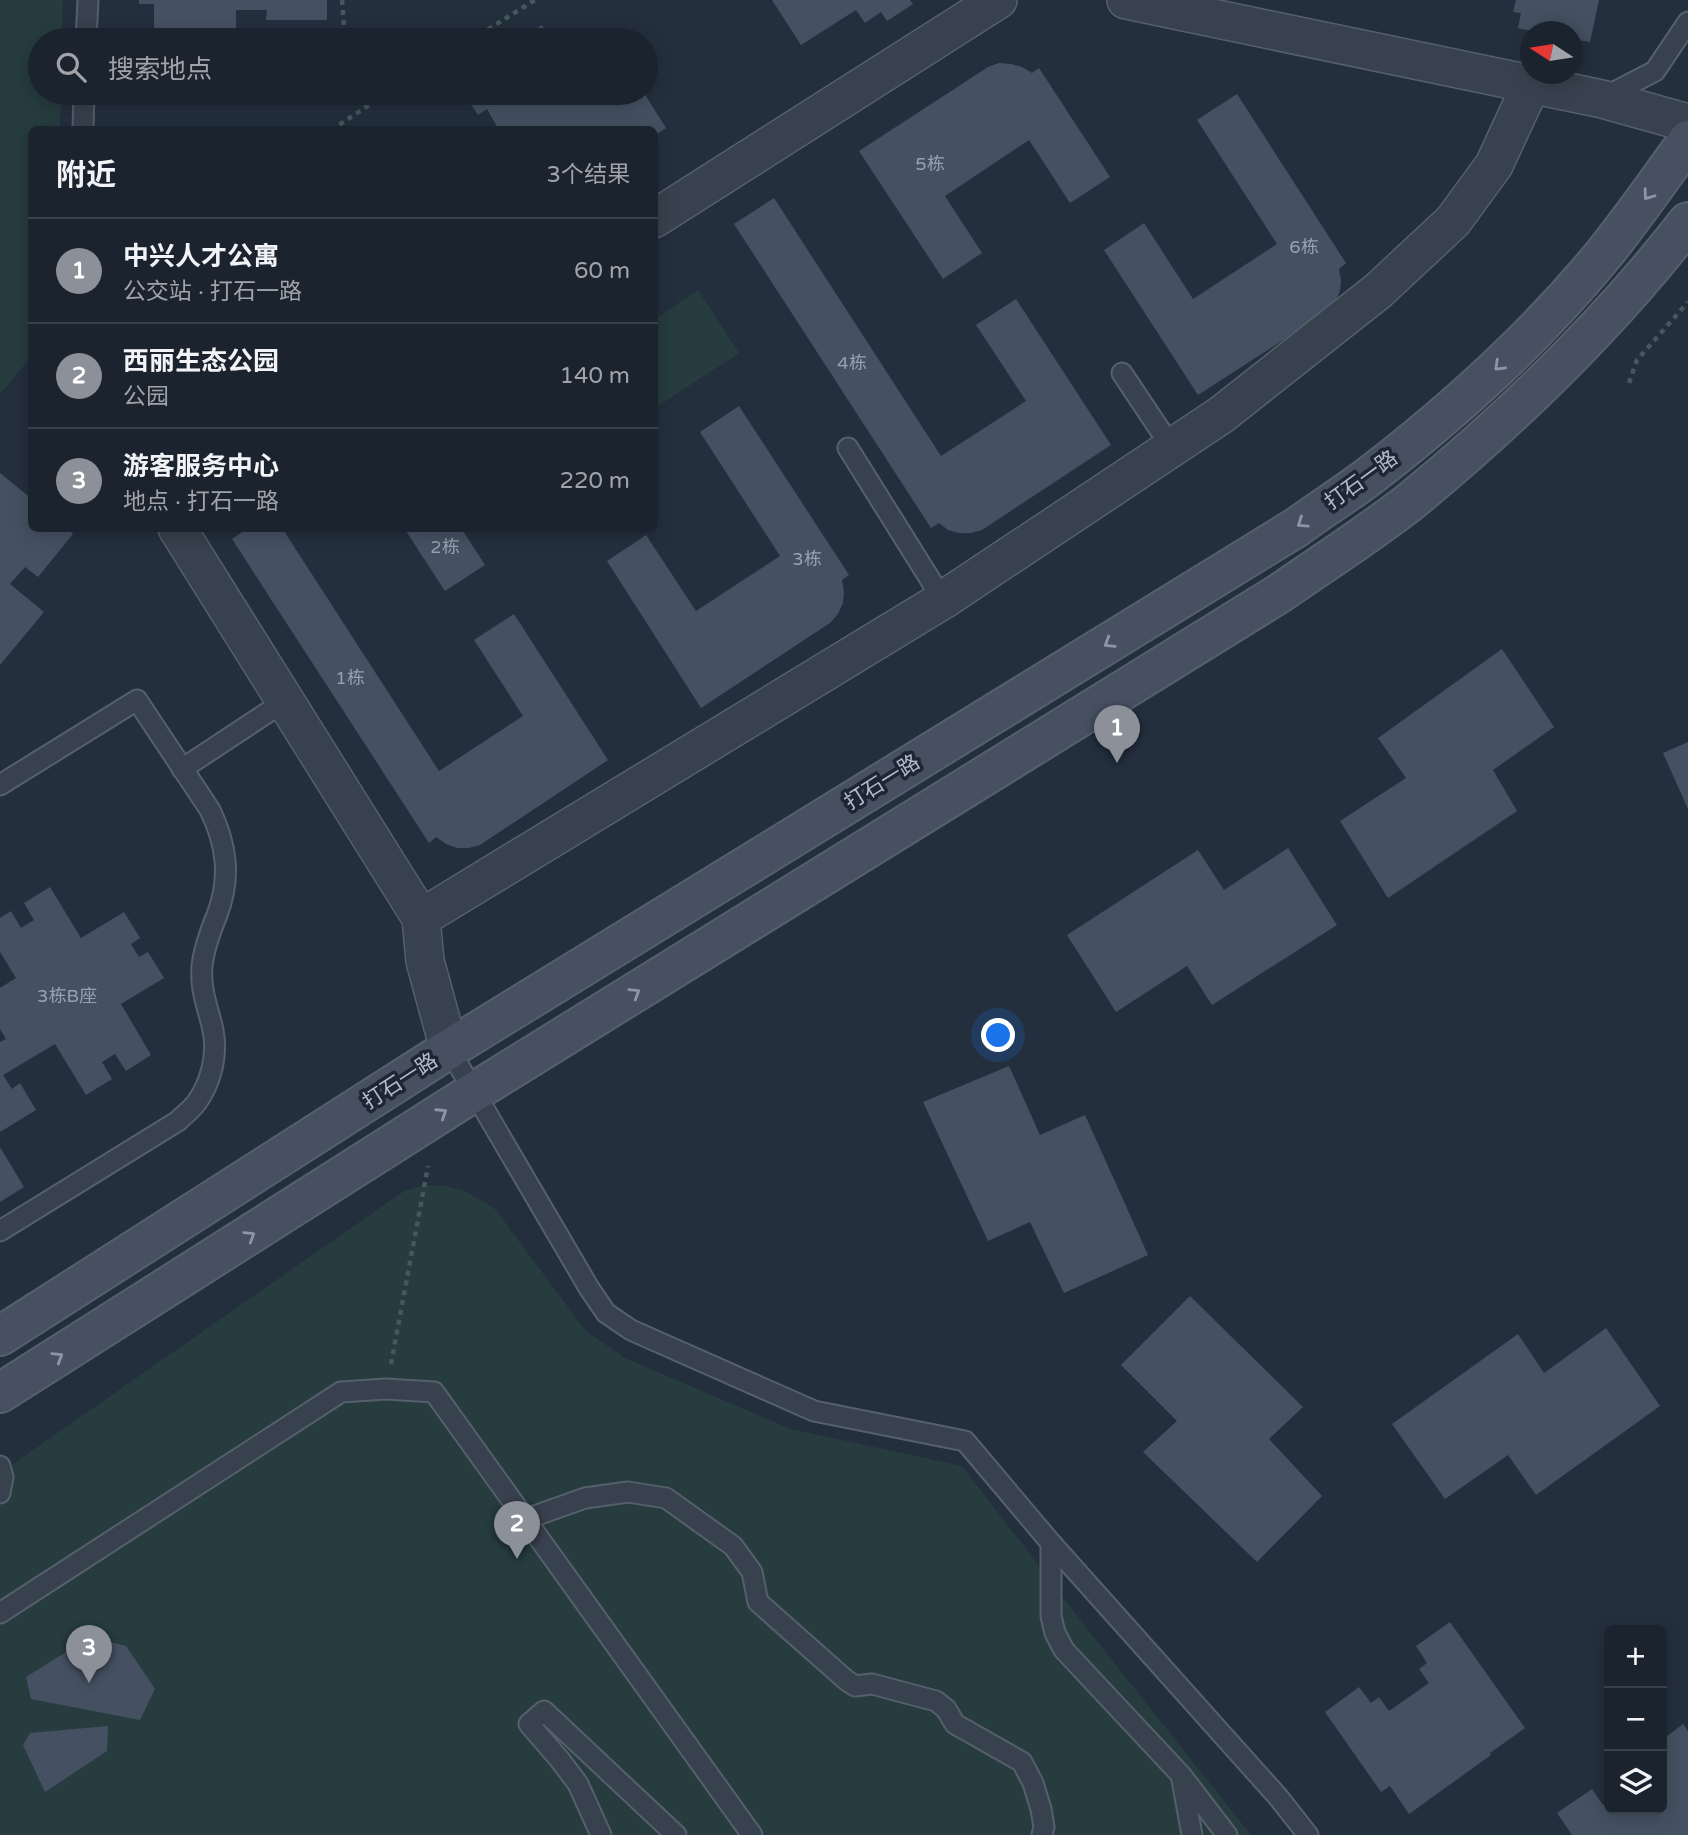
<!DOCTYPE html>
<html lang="zh">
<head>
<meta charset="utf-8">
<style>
  body { margin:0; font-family:"Varela Round","Noto Sans SC",sans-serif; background:#242b36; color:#f1f3f6 }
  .controls { position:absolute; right:21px; bottom:21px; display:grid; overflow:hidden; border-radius:10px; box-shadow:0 4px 18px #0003 }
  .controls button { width:63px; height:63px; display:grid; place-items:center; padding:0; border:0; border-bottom:2px solid #39404a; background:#1b232e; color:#f1f3f6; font:35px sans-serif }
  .compass { position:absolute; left:1520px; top:21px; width:63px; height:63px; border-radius:50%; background:#1b232e; box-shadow:0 4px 18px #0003; rotate:282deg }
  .you { position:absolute; left:999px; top:1036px; width:24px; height:24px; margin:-18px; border:5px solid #fff; border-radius:50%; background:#1a73e8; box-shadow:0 0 0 10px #1a73e833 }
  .badge { display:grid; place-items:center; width:46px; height:46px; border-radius:50%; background:#8c9099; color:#fff; font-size:23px; font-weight:700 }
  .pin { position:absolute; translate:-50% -58px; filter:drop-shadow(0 2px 4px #0008) }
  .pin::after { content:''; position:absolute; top:37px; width:24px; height:21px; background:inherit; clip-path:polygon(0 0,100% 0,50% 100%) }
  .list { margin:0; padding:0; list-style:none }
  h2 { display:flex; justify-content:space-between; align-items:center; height:91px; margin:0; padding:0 28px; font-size:30px }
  h2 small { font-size:23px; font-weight:400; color:#a0a4aa }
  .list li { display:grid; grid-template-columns:46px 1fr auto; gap:21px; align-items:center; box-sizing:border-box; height:105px; padding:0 28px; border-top:2px solid #39404a }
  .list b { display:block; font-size:26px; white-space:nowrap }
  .list p { margin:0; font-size:23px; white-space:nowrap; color:#a0a4aa }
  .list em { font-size:23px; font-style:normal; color:#a0a4aa }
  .icon { flex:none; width:38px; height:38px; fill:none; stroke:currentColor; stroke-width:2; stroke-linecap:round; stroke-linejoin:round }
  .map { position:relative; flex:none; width:1688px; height:1835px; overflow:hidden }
  .search { position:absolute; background:#1b232e; box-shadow:0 4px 18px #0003; left:28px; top:28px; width:630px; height:77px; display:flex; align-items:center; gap:18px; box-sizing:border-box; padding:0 24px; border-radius:38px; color:#a0a4aa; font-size:26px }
  .panel { position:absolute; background:#1b232e; box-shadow:0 4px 18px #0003; left:28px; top:126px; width:630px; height:406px; border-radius:10px }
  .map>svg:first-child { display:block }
</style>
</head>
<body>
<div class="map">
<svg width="1688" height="1835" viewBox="0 0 1688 1835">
  <rect width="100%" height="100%" fill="#242f3e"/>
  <g fill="#263c3f">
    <polygon points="0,0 63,0 62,40 40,40 40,93 61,93 60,129 32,130 31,357 0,394"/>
    <polygon points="698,290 739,353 655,408 655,319"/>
    <polygon points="426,1185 447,1186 465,1191 495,1209 586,1331 625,1358 791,1429 962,1466 1100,1645 1251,1835 0,1835 0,1473 404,1191"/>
  </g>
  <g fill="#455162">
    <polygon points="139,0 327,0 327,20 266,20 267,10 236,10 236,40 154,40 154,4 139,4"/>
    <polygon points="772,0 910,0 913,4 887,21 881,12 865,23 856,10 801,45"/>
    <polygon points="1516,0 1599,0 1590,42 1572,39 1572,32 1536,32 1518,28 1521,13 1513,12"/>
    <polygon points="542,25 551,40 519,40"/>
    <polygon points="999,63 1011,64 1022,67 1032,73 1039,68 1110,177 1070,203 1029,140 945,196 982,253 943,279 859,151 988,67"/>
    <polygon points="464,93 644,93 666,128 654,136 654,130 499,130 487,109 478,115"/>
    <polygon points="1237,94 1346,263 1339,269 1341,280 1340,291 1335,302 1328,311 1198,395 1104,250 1144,223 1193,299 1277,244 1197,120"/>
    <polygon points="774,198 941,456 1026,401 976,325 1016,299 1111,445 982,530 971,533 959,533 948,530 939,523 931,528 734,224"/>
    <polygon points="739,406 849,575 842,580 844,592 843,603 838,614 830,623 701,708 607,561 646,535 696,611 780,556 700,432"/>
    <polygon points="0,473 32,499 32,528 67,528 73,534 38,577 25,567 10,584 44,612 0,665"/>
    <polygon points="248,528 282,528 439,771 523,716 474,640 514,614 608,760 480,845 469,848 457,848 446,844 436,837 429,843 232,539"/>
    <polygon points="404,528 461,528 485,565 445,591"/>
    <polygon points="1502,649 1554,727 1493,770 1517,811 1388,898 1340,821 1406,778 1378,738"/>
    <polygon points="1688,742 1688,809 1663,753"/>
    <polygon points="1288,848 1337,925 1212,1005 1187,966 1116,1012 1067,935 1198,850 1224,890"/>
    <polygon points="50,887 81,938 124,912 140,938 131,944 139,957 148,952 164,978 121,1004 151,1055 126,1071 115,1054 102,1062 112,1079 86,1095 55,1044 3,1075 12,1089 20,1083 36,1110 0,1132 0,1042 6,1039 0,1029 0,988 16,978 0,952 0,918 11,911 21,928 34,920 24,903"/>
    <polygon points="1009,1066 1040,1135 1085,1115 1148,1255 1064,1293 1030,1222 988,1241 923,1102"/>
    <polygon points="0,1147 24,1187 0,1202"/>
    <polygon points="1190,1296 1303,1407 1269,1439 1322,1496 1257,1562 1143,1452 1177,1421 1121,1365"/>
    <polygon points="1606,1328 1660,1406 1536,1495 1508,1455 1445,1499 1392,1424 1518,1334 1544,1373"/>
    <polygon points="1450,1622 1525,1728 1490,1753 1491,1755 1409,1814 1390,1786 1381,1792 1325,1712 1359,1687 1371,1703 1379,1697 1389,1711 1429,1683 1419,1669 1427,1663 1416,1646"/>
    <polygon points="90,1637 126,1646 155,1689 140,1720 31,1699 26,1677"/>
    <polygon points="1683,1724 1688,1731 1688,1835 1572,1835 1557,1813 1592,1789 1603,1805 1609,1801 1609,1809 1618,1809 1621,1814 1628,1809 1662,1809 1662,1740"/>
    <polygon points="108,1726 107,1751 45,1792 23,1745 30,1733"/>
  </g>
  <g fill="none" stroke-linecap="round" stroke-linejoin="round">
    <defs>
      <g id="service">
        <polyline points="86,40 88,0"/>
        <polyline points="1603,98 1655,71 1688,22"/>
        <polyline points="83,130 84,93"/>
        <polyline points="1122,373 1172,448"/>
        <polyline points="848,448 943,600"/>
        <polyline points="182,769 285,701"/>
        <path d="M0,785l137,-85 73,110c17,35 21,68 7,105 -7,17 -13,33 -15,51 -2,25 6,41 11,64 5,25 -2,52 -16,72 -5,7 -13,13 -19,19l-178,110"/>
        <polyline points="449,1049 589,1288 606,1313 631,1330 814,1411 965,1441 1051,1543 1279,1798 1308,1835"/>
        <polyline points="0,1466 3,1477 0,1493"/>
        <polyline points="526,1519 585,1498 628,1492 666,1498 733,1546 752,1572 758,1602 846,1680 855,1686 872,1684 936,1701 946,1709 955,1724 1022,1762 1033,1783 1041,1809 1044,1827 1042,1835"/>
        <polyline points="1051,1543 1051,1616 1055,1633 1064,1650 1181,1775 1227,1835"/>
        <polyline points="0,1613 341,1392 386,1389 434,1392 752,1835"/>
        <polyline points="1182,1780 1192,1835"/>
        <polyline points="601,1835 578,1784 560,1760 529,1724 544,1711 676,1835"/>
      </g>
      <g id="minor">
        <polyline points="1126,0 1602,99 1688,123"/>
        <polyline points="654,219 998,0"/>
        <polyline points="177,528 421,918 425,961 449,1049"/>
        <polyline points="421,918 943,600 1221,415 1378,291 1453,221 1494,165 1531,85"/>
      </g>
      <g id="secondary">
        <path d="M0,1336l449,-287 848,-522c23,-17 47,-32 70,-49 86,-66 167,-139 236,-223 30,-37 57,-76 85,-115"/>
        <path d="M0,1393l474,-301 806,-499c43,-30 89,-59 131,-92 101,-83 197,-176 277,-279"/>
      </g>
    </defs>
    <use href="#service" stroke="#565f6c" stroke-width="23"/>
    <use href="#minor" stroke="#565f6c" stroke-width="40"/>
    <use href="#secondary" stroke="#565f6c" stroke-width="42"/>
    <g stroke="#44595c" stroke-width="4.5" stroke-dasharray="5 5" stroke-linecap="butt">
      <polyline points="342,0 345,40"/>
      <polyline points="471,40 535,0"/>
      <polyline points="366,93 376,95 383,93"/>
      <polyline points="331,130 388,93"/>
      <polyline points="1629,383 1637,360 1688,302"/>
      <polyline points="391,1364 428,1166"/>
    </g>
    <use href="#service" stroke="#38414e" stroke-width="19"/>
    <use href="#minor" stroke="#38414e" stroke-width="37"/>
    <use href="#secondary" stroke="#465061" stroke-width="38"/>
  </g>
  <defs><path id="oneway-chevron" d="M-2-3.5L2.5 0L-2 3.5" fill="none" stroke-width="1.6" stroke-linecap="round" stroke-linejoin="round" transform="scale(1.75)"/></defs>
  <g stroke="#8e96a5">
    <use href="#oneway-chevron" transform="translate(1648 195) rotate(126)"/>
    <use href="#oneway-chevron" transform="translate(1499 366) rotate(136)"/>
    <use href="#oneway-chevron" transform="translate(1302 523) rotate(146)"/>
    <use href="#oneway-chevron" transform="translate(1109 643) rotate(148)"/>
    <use href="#oneway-chevron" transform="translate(635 993) rotate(-32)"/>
    <use href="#oneway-chevron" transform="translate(442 1113) rotate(-33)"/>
    <use href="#oneway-chevron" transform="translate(250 1236) rotate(-32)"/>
    <use href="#oneway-chevron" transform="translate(58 1357) rotate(-32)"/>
  </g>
  <g text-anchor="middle" stroke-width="7" stroke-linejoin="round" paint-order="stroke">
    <g font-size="18" fill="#98a1af">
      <text x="930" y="170">5栋</text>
      <text x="1304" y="253">6栋</text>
      <text x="852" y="369">4栋</text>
      <text x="445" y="553">2栋</text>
      <text x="807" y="565">3栋</text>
      <text x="350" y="684">1栋</text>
      <text x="67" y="1002">3栋B座</text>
    </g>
    <g font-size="21" fill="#b4bcc9" stroke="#1d2633">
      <text transform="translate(1361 480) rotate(-36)" y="7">打石一路</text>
      <text transform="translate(882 782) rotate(-32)" y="7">打石一路</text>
      <text transform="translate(400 1081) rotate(-33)" y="7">打石一路</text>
    </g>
  </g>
</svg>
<div class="controls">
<button>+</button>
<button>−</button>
<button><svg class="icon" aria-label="layers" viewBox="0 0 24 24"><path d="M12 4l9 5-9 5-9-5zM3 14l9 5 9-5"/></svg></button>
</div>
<svg class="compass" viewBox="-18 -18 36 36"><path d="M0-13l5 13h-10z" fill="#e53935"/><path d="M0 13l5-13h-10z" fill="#a0a4aa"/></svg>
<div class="you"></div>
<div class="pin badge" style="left:1117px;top:763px">1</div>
<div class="pin badge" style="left:517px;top:1559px">2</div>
<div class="pin badge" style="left:89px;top:1683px">3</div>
<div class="search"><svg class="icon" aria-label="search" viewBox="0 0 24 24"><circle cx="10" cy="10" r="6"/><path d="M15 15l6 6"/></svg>搜索地点</div>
<section class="panel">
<h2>附近<small>3个结果</small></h2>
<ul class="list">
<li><span class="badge">1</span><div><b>中兴人才公寓</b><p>公交站 · 打石一路</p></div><em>60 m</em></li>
<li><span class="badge">2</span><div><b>西丽生态公园</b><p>公园</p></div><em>140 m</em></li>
<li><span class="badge">3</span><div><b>游客服务中心</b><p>地点 · 打石一路</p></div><em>220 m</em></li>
</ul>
</section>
</div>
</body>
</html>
